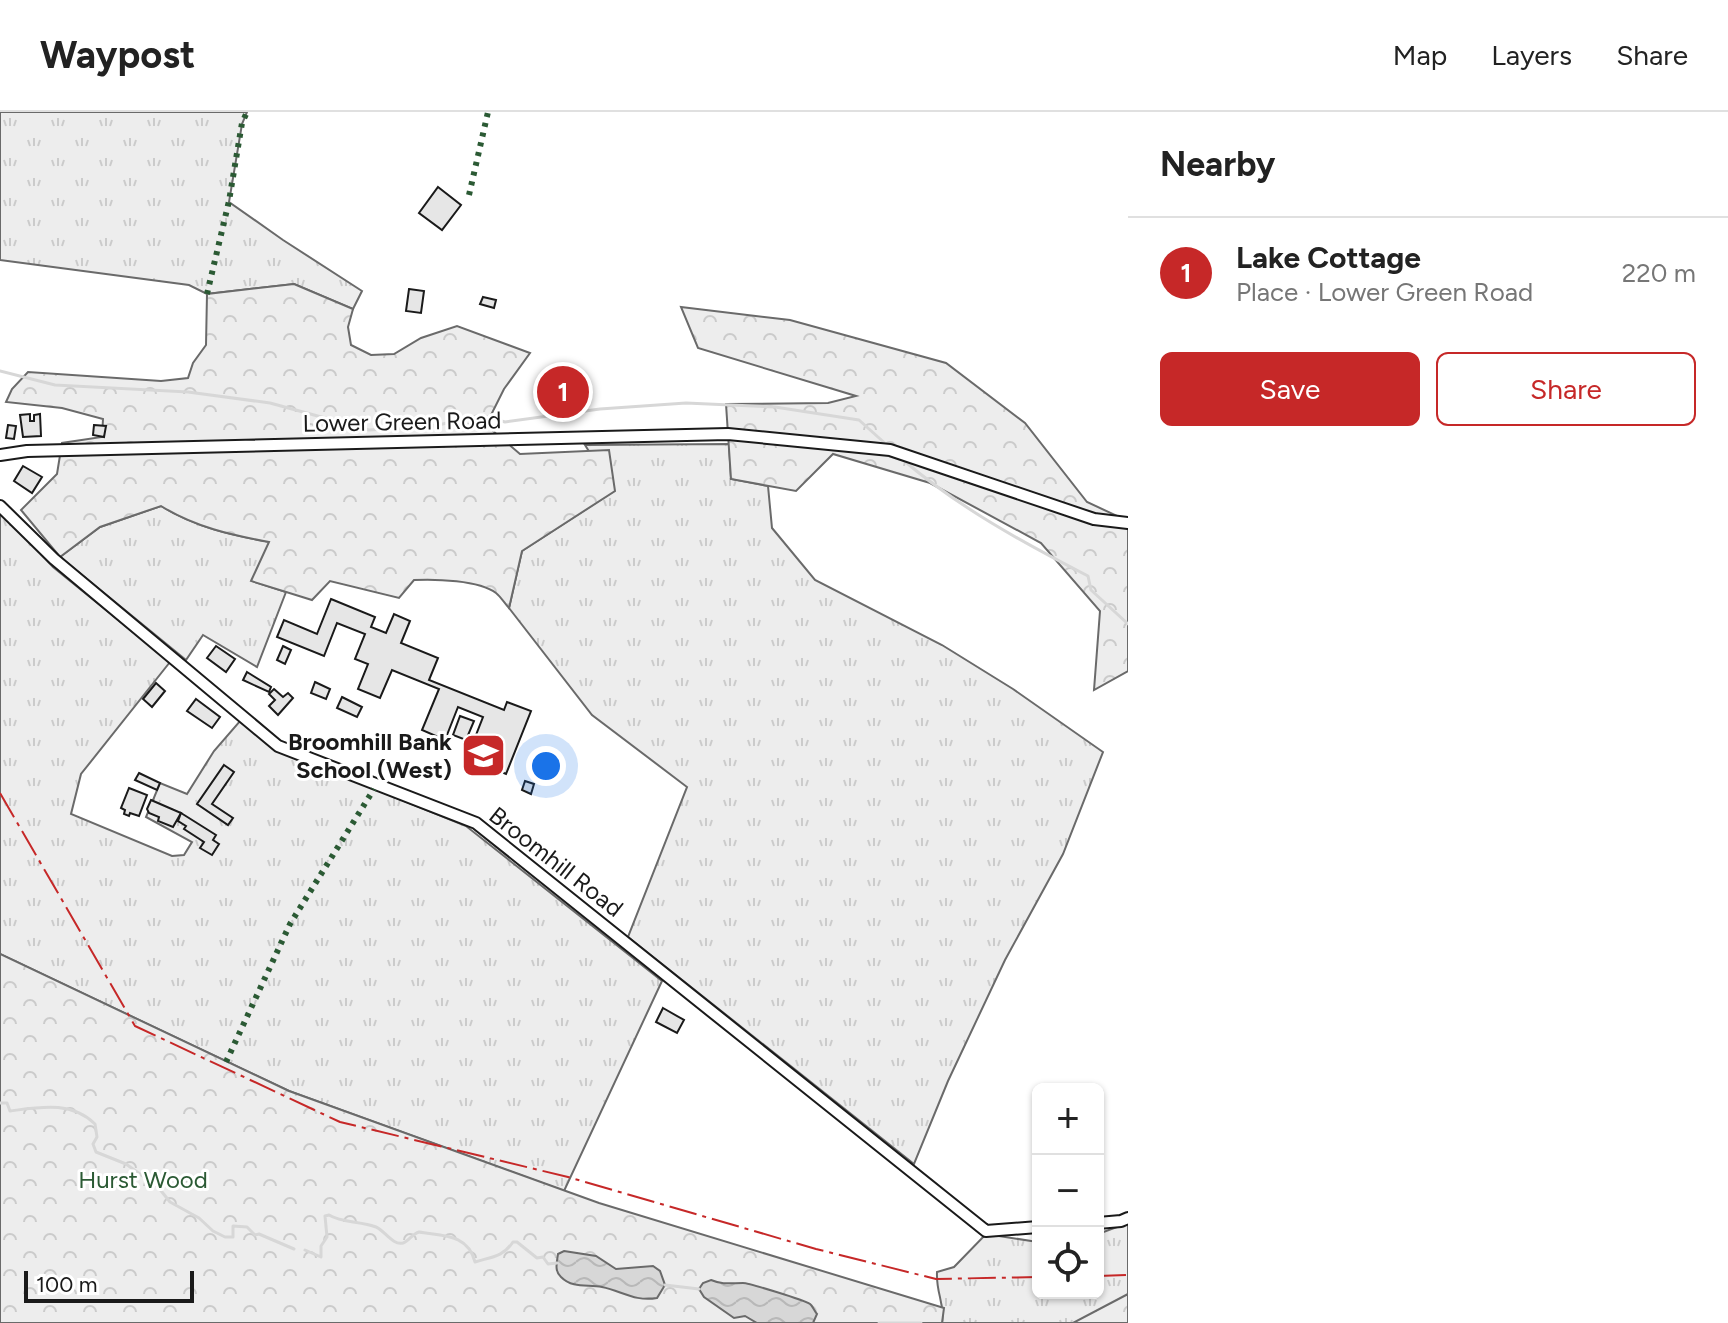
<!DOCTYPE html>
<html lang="en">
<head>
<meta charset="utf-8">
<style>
  body { margin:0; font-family:Figtree,sans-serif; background:#f6f6f6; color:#222 }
  .controls { position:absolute; right:24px; bottom:24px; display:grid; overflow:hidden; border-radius:12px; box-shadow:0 2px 6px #0004 }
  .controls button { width:72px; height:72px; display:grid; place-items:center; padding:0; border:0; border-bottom:2px solid #e0e0e0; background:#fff; color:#222; font:40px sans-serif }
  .scale { position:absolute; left:24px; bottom:20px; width:170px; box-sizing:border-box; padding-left:8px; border:4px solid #1a1a1a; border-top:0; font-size:22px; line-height:28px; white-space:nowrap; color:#1a1a1a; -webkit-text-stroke:6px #fff; paint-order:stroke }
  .you { position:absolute; left:546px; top:654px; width:28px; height:28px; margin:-20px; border:6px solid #fff; border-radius:50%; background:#1a73e8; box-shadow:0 0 0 12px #1a73e833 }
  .badge { display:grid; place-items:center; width:52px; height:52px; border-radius:50%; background:#c62828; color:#fff; font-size:26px; font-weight:700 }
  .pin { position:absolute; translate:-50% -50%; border:4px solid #fff; box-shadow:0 2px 8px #0006 }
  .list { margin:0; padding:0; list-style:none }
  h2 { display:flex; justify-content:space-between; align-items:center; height:104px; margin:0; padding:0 32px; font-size:34px }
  h2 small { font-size:26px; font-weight:400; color:#767676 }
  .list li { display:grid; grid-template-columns:52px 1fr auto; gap:24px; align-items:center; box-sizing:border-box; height:112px; padding:0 32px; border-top:2px solid #e0e0e0 }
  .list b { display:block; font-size:30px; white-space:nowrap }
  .list p { margin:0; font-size:26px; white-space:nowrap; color:#767676 }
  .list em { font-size:26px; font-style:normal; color:#767676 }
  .actions { display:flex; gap:16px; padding:24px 32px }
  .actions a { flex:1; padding:18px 0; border:2px solid #c62828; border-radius:12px; text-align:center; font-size:28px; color:#c62828 }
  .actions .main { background:#c62828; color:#fff }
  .icon { flex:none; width:44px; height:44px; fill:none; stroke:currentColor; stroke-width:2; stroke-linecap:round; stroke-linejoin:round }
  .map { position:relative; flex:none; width:1128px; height:1211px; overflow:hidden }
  header { display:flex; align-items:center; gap:48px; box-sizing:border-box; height:112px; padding:0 40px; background:#fff; border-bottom:2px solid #e0e0e0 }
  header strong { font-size:38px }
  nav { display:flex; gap:44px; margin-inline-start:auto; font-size:28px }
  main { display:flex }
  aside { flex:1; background:#fff }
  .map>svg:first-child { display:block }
</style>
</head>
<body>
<header>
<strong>Waypost</strong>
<nav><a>Map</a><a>Layers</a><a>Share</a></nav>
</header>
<main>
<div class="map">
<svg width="1128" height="1211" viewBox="0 0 1128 1211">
  <defs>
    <pattern id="grass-tufts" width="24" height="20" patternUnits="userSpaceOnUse" patternTransform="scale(2)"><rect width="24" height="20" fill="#ededed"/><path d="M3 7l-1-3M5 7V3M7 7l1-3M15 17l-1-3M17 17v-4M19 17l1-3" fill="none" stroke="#cbcbcb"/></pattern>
    <pattern id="forest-crowns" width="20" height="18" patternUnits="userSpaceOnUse" patternTransform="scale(2)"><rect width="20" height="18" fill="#ededed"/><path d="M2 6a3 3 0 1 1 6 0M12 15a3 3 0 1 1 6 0" fill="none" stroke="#cbcbcb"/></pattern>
    <pattern id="water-waves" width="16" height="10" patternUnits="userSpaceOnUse" patternTransform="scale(2)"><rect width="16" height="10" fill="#d7d7d7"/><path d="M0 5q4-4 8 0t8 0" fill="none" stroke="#b8b8b8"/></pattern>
  </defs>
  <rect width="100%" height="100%" fill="#fff"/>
  <g fill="url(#grass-tufts)" stroke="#6a6a6a" stroke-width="2">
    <polygon points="0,0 247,0 242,12 229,90 283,128 362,179 353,197 294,172 207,182 189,173 0,148"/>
    <polygon points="729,332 731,367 768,374 772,416 815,468 942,533 1013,577 1103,640 1063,742 1005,848 948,969 914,1052 628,825 687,675 592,603 509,496 522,439 614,379 585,333"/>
    <path d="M161,394c34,21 70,29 109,36l-18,39 34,11 -29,75 -54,-32 -17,25 -126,-103 40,-30z"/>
    <polygon points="0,398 53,455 170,550 81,662 71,702 172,744 184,743 192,730 146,705 160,671 187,682 214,639 240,609 280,639 466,714 662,869 564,1079 289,979 0,842"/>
    <path d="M1128,1111v100h-186c3,-21 -6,-28 -5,-51l17,-5 32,-33 52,8v51h60v-59z"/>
  </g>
  <g fill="url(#forest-crowns)" stroke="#6a6a6a" stroke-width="2">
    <path d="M294,172l59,25 -5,18 3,18 20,10 23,-1 27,-16 36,-12 73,27 -26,36 -18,36 34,29 89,-4 6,41 -93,60 -13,57c-4,-4 -8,-11 -13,-15 -17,-13 -61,-14 -82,-13l-15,18 -69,-17 -18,19 -61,-19 18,-39c-38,-7 -74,-15 -108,-36l-61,21 -40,30 -39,-47 36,-36 5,-31 40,-6 1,-18 -41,-11 -56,-6 6,-13 16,-17 133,9 27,-3 5,-15 13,-18 1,-51z"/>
    <polygon points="681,195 790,208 946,251 1025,311 1087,390 1128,409 1128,559 1094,578 1100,499 1041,431 930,371 833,342 796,379 731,367 726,292 828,291 856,284 698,236"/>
    <polygon points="0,842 289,979 599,1091 944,1196 942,1211 0,1211"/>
    <polygon points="1128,1182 1128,1211 1073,1211"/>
  </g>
  <g fill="url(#water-waves)" stroke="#6a6a6a" stroke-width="2">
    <path d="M564,1139l32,5 20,13 37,-3 7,5 5,14 -8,13c-22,4 -35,-7 -55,-11 -14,-3 -29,2 -41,-10 -7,-6 -4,-15 -3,-23z"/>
    <path d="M711,1168c12,5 20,3 32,3 6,0 61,17 67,21 2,1 5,8 7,10l-4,9h-56l-12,-7 -11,2 -30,-21 -5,-8 4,-6z"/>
  </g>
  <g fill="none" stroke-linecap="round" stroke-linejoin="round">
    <g stroke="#d7d7d7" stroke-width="3">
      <polyline points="0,259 55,273 188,280 270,291 369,318 434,314 481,303 505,310 600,297 686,291 775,295 859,308 888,334"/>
      <path d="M902,347c56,48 120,83 186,117l3,14 37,34"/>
      <path d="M0,991h7l3,8c31,-4 61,-10 85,13l2,13 -4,7 3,8 30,12 32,23 12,15 29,16 14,13 12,6h8v-11l14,1 8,8 4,-1 35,15"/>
      <path d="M305,1138l16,7v-11l6,-9 -2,-21 4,-1c13,8 32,6 47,12 8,3 17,19 27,16 6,-2 9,-9 16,-11 22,4 49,1 56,30 16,-5 28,-5 38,-20h4l20,16 6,-1 5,7 9,-1"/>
      <polyline points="665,1173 699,1177"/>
      <polyline points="879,1211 921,1211"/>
    </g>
  </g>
  <g fill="#e6e6e6" stroke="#1a1a1a" stroke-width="2">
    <polygon points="438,75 461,93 442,118 419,101"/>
    <polygon points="409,177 424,179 421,201 406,199"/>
    <polygon points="483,185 496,188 494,196 480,192"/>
    <polygon points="580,272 581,282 546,289 544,279"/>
    <polygon points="30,302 30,309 34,309 34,303 40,302 41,324 23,325 20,303"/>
    <polygon points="8,313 16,314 14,327 6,326"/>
    <polygon points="94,313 106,314 104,325 93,323"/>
    <polygon points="23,354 42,365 32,381 14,369"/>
    <polygon points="331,487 375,505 371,515 386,521 394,502 410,509 401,531 438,546 429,568 504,598 507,590 531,599 506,662 467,646 483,605 458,595 445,628 422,618 439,577 392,558 380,586 358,577 368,552 355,547 365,522 337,511 324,544 277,525 284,508 317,522"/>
    <polygon points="216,534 235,547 226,560 207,546"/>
    <polygon points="283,534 291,538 285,552 277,548"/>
    <polygon points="247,560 271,575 269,580 243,568"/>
    <polygon points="315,570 330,577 326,587 311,581"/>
    <polygon points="156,571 165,579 152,595 143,587"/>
    <polygon points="274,577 283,585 288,581 293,586 278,603 269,594 275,588 269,582"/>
    <polygon points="342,585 362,595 357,605 337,596"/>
    <polygon points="196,587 220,605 212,616 187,599"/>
    <polygon points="460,604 474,609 466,628 453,623"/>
    <polygon points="224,653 234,660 212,692 233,706 228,713 197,692"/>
    <polygon points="139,661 160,671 157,678 135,668"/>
    <polygon points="525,669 534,672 531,682 522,678"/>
    <polygon points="129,676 147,683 139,704 130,701 129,704 124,702 125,698 121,696"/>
    <polygon points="151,688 181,701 173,715 158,709 159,705 149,701 147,697"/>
    <polygon points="181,701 216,723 213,728 219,732 212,743 200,736 204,730 184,717 186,714 178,709"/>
    <polygon points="663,896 684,908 677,921 656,910"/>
  </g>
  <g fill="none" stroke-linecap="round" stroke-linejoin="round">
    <defs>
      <g id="minor">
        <polyline points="0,343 27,339 728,322 890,338 1094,407 1128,411"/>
        <polyline points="0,394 54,447 278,634 476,711 986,1119 1038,1115"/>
        <polyline points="1098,1111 1121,1109 1128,1106"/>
      </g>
    </defs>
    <use href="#minor" stroke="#1a1a1a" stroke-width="14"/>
    <use href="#minor" stroke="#fff" stroke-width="10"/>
    <g stroke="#2b5a34" stroke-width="6" stroke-dasharray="4 6" stroke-linecap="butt">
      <polyline points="469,83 488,0"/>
      <polyline points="207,182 229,89 242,11 247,0"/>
      <polyline points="226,950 290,812 374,677"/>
    </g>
    <g stroke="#c62828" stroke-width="2" stroke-dasharray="28 6 4 6" stroke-linecap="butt">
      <polyline points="0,681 135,914 340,1010 568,1065 816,1137 936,1167 1038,1165"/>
      <polyline points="1098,1164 1128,1163"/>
    </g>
  </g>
  <defs>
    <symbol id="school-square" viewBox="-11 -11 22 22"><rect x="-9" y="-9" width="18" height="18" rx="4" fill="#c62828" stroke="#fff"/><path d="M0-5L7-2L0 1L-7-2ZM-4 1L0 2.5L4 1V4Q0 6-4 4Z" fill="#fff"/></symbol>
  </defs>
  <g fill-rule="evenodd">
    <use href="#school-square" x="458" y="618" width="51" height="51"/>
  </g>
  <g text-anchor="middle" stroke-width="6" stroke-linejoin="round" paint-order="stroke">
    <g font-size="24" fill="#1a1a1a" stroke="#fff">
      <text transform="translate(402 310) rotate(-1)" y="8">Lower Green Road</text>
      <text transform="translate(556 750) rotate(38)" y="8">Broomhill Road</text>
    </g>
    <g font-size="24" font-weight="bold" fill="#1a1a1a" stroke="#fff" text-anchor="end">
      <text x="452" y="638">Broomhill Bank<tspan x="452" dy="28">School (West)</tspan></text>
    </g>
    <g font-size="24" fill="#2b5a34" stroke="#fff">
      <text x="143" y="1076">Hurst Wood</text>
    </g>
  </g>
</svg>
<div class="controls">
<button>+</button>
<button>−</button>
<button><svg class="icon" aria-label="locate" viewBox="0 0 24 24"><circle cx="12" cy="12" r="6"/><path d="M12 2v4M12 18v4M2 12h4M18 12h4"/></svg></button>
</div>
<div class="scale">100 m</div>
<div class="you"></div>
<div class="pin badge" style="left:563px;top:280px">1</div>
</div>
<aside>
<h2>Nearby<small></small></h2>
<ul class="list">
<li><span class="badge">1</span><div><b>Lake Cottage</b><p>Place · Lower Green Road</p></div><em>220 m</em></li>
</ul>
<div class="actions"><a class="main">Save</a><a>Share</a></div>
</aside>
</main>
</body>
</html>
